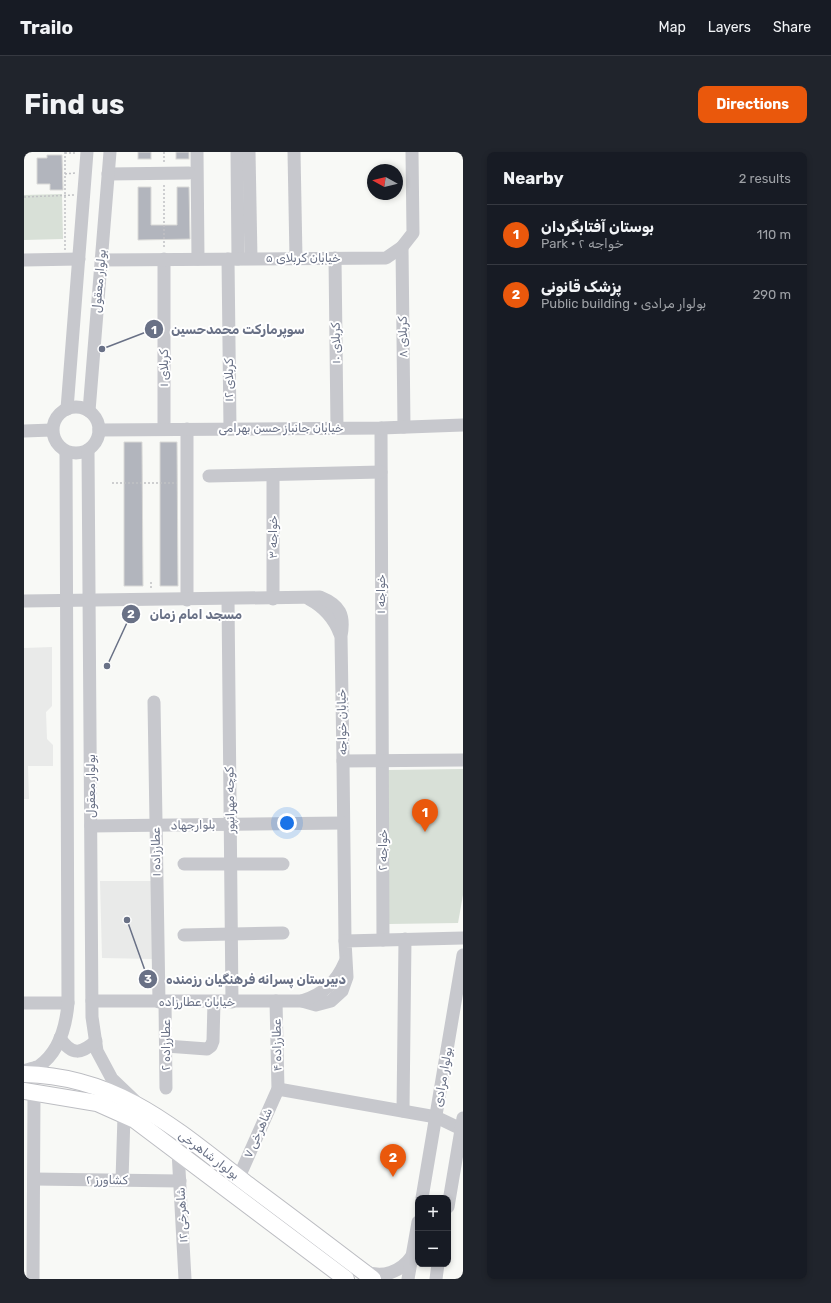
<!DOCTYPE html>
<html lang="en">
<head>
<meta charset="utf-8">
<style>
  body { margin:0; font-family:Rubik,Cairo,sans-serif; background:#20242c; color:#f1f3f6 }
  .controls { position:absolute; right:12px; bottom:12px; display:grid; overflow:hidden; border-radius:8px; box-shadow:0 2px 6px #0003 }
  .controls button { width:36px; height:36px; display:grid; place-items:center; padding:0; border:0; border-bottom:1px solid #363941; background:#171b24; color:#f1f3f6; font:20px sans-serif }
  .compass { position:absolute; left:343px; top:12px; width:36px; height:36px; border-radius:50%; background:#171b24; box-shadow:0 2px 6px #0003; rotate:278deg }
  .you { position:absolute; left:263px; top:671px; width:14px; height:14px; margin:-10px; border:3px solid #fff; border-radius:50%; background:#1a73e8; box-shadow:0 0 0 6px #1a73e833 }
  .badge { display:grid; place-items:center; width:26px; height:26px; border-radius:50%; background:#ea580c; color:#fff; font-size:13px; font-weight:700 }
  .pin { position:absolute; translate:-50% -33px; filter:drop-shadow(0 1px 2px #0008) }
  .pin::after { content:''; position:absolute; top:21px; width:14px; height:12px; background:inherit; clip-path:polygon(0 0,100% 0,50% 100%) }
  .list { margin:0; padding:0; list-style:none }
  h2 { display:flex; justify-content:space-between; align-items:center; height:52px; margin:0; padding:0 16px; font-size:17px }
  h2 small { font-size:13px; font-weight:400; color:#9ea1a6 }
  .list li { display:grid; grid-template-columns:26px 1fr auto; gap:12px; align-items:center; box-sizing:border-box; height:60px; padding:0 16px; border-top:1px solid #363941 }
  .list b { display:block; font-size:15px; white-space:nowrap }
  .list p { margin:0; font-size:13px; white-space:nowrap; color:#9ea1a6 }
  .list em { font-size:13px; font-style:normal; color:#9ea1a6 }
  .map { position:relative; flex:none; width:439px; height:1127px; overflow:hidden; border-radius:8px }
  header { display:flex; align-items:center; gap:24px; box-sizing:border-box; height:56px; padding:0 20px; background:#171b24; border-bottom:1px solid #363941 }
  header strong { font-size:19px }
  nav { display:flex; gap:22px; margin-inline-start:auto; font-size:14px }
  .intro { display:flex; align-items:center; justify-content:space-between; box-sizing:border-box; height:96px; padding:0 24px }
  h1 { margin:0; font-size:28px }
  .button { padding:10px 18px; border-radius:8px; background:#ea580c; color:#fff; font-size:14px; font-weight:700 }
  main { display:flex; gap:24px; padding:0 24px }
  aside { flex:1; background:#171b24; border-radius:8px; box-shadow:0 2px 6px #0003 }
  .map>svg:first-child { display:block }
</style>
</head>
<body>
<header>
<strong>Trailo</strong>
<nav><a>Map</a><a>Layers</a><a>Share</a></nav>
</header>
<div class="intro"><h1>Find us</h1><a class="button">Directions</a></div>
<main>
<div class="map">
<svg width="439" height="1127" viewBox="0 0 439 1127">
  <rect width="100%" height="100%" fill="#f8f9f6"/>
  <g fill="#e9eae9">
    <polygon points="28,495 28,554 22,560 23,587 29,593 29,614 4,614 5,647 0,647 0,496"/>
    <polygon points="76,729 129,729 130,807 78,806"/>
  </g>
  <g fill="#d8e0d7">
    <polygon points="38,42 39,87 0,88 0,43"/>
    <polygon points="439,617 439,743 434,771 365,772 363,618"/>
  </g>
  <g fill="#b2b5bd" stroke="#dadad8">
    <rect x="114" y="0" width="13" height="7"/>
    <rect x="152" y="0" width="13" height="7"/>
    <polygon points="23,3 38,3 39,38 26,38 26,32 13,32 13,6 23,6"/>
    <polygon points="114,35 127,35 127,73 153,73 153,35 165,35 166,87 114,88"/>
    <polygon points="100,290 118,290 119,434 100,434"/>
    <polygon points="136,290 153,290 154,434 136,434"/>
  </g>
  <g fill="none" stroke-linecap="round" stroke-linejoin="round">
    <defs>
      <g id="major">
        <path d="M0,922c94,2 152,55 223,110 42,31 84,63 126,95"/>
        <polyline points="0,939 73,951 111,968 322,1127"/>
      </g>
    </defs>
    <use href="#major" stroke="#bcbdc2" stroke-width="18"/>
    <g stroke="#c0c1c4" stroke-width="1.5" stroke-dasharray="2 2" stroke-linecap="butt">
      <polyline points="41,0 41,98"/>
      <polyline points="140,0 140,11"/>
      <polyline points="41,1 53,1"/>
      <polyline points="41,22 51,21"/>
      <polyline points="140,33 140,97"/>
      <polyline points="0,45 50,43"/>
      <polyline points="88,331 153,331"/>
      <polyline points="127,436 127,429"/>
    </g>
    <g stroke="#c7c8cd" stroke-width="13">
      <polyline points="173,0 174,107"/>
      <polyline points="213,0 214,107"/>
      <polyline points="225,0 227,106"/>
      <polyline points="270,0 272,106"/>
      <polyline points="84,22 165,21"/>
      <polyline points="378,95 380,275"/>
      <polyline points="311,106 313,276"/>
      <polyline points="140,107 140,277"/>
      <polyline points="204,107 206,277"/>
      <polyline points="0,108 55,107"/>
      <polyline points="77,108 362,106 378,95 389,81 388,0"/>
      <circle cx="52" cy="278" r="23"/>
      <polyline points="43,257 63,0"/>
      <polyline points="65,259 86,0"/>
      <polyline points="357,276 359,788"/>
      <polyline points="163,277 163,448"/>
      <polyline points="75,278 357,276 439,273"/>
      <polyline points="0,279 28,278"/>
      <polyline points="64,298 68,865 73,899 88,927 111,949"/>
      <polyline points="249,323 249,447"/>
      <polyline points="185,324 357,320"/>
      <polyline points="204,447 208,850"/>
      <path d="M285,447c15,8 25,19 31,35"/>
      <path d="M0,449l296,-4c20,8 25,18 21,39l2,125 120,-1"/>
      <polyline points="130,550 135,850"/>
      <polyline points="319,609 321,789"/>
      <polyline points="67,674 319,671"/>
      <polyline points="160,712 259,712"/>
      <polyline points="160,783 259,781"/>
      <polyline points="68,849 278,849 292,853 307,849 318,839 323,825 321,789 439,786"/>
      <path d="M278,849c21,-7 34,-18 43,-39"/>
      <polyline points="141,850 142,936"/>
      <polyline points="0,851 44,851"/>
      <path d="M36,886c12,18 21,16 36,3"/>
      <polyline points="142,894 183,897 187,894 189,889 190,850"/>
      <path d="M0,919c4,-2 11,-3 15,-5 20,-14 27,-39 29,-63l-2,-551"/>
      <polyline points="254,937 412,965 439,978"/>
      <polyline points="379,959 381,787"/>
      <polyline points="154,999 161,1127"/>
      <polyline points="215,1025 254,937 252,849"/>
      <polyline points="10,1027 156,1029"/>
      <polyline points="98,1028 100,964"/>
      <polyline points="398,1046 439,803"/>
      <polyline points="424,1055 439,966"/>
      <path d="M340,1119c18,8 37,1 48,-15"/>
      <polyline points="9,1127 10,940"/>
      <polyline points="384,1127 394,1070"/>
      <polyline points="412,1127 414,1112"/>
    </g>
    <use href="#major" stroke="#fff" stroke-width="16"/>
  </g>
  <g text-anchor="middle" stroke-width="4" stroke-linejoin="round" paint-order="stroke">
    <g font-size="12" fill="#697186" stroke="#fff">
      <text x="279" y="110">خیابان کربلای ۵</text>
      <text transform="translate(75 129) rotate(-85)" y="4">بولوار معقول</text>
      <text transform="translate(379 185) rotate(-91)" y="4">کربلای ۸</text>
      <text transform="translate(312 191) rotate(-91)" y="4">کربلای ۱۰</text>
      <text transform="translate(140 216) rotate(-90)" y="4">کربلای ۱</text>
      <text transform="translate(205 228) rotate(-90)" y="4">کربلای ۱۲</text>
      <text x="257" y="280">خیابان جانباز حسن بهرامی</text>
      <text transform="translate(249 385) rotate(-90)" y="4">خواجه ۳</text>
      <text transform="translate(357 442) rotate(-90)" y="4">خواجه ۱</text>
      <text transform="translate(318 570) rotate(-91)" y="4">خیابان خواجه</text>
      <text transform="translate(67 634) rotate(-90)" y="4">بولوار معقول</text>
      <text transform="translate(206 648) rotate(-91)" y="4">کوچه مهرانپور</text>
      <text transform="translate(169 673) rotate(-1)" y="4">بلوارجهاد</text>
      <text transform="translate(359 698) rotate(-90)" y="4">خواجه ۲</text>
      <text transform="translate(132 700) rotate(-91)" y="4">عطارزاده ۱</text>
      <text x="173" y="854">خیابان عطارزاده</text>
      <text transform="translate(142 893) rotate(-90)" y="4">عطارزاده ۲</text>
      <text transform="translate(253 893) rotate(-91)" y="4">عطارزاده ۴</text>
      <text transform="translate(419 925) rotate(-80)" y="4">بولوار مرادی</text>
      <text transform="translate(234 981) rotate(-66)" y="4">شاهرخی ۷</text>
      <text transform="translate(185 1003) rotate(37)" y="4">بولوار شاهرخی</text>
      <text transform="translate(83 1028) rotate(1)" y="4">کشاورز ۲</text>
      <text transform="translate(158 1063) rotate(-93)" y="4">شاهرخی ۱۲</text>
    </g>
  </g>
  <path fill="none" stroke="#697186" stroke-width="1.5" d="M78 197L130 177M83 514L107 462M103 768L124 827"/>
  <g fill="#697186" stroke="#fff" stroke-width="1.5">
    <circle cx="78" cy="197" r="4"/>
    <circle cx="83" cy="514" r="4"/>
    <circle cx="103" cy="768" r="4"/>
    <circle cx="130" cy="177" r="10"/>
    <circle cx="107" cy="462" r="10"/>
    <circle cx="124" cy="827" r="10"/>
  </g>
  <g font-size="12" text-anchor="middle" font-weight="bold" fill="#fff">
    <text x="130" y="182">1</text>
    <text x="107" y="466">2</text>
    <text x="124" y="831">3</text>
  </g>
  <g font-size="13" text-anchor="middle" font-weight="bold" fill="#697186" stroke="#fff" stroke-width="4" stroke-linejoin="round" paint-order="stroke">
    <text x="214" y="182">سوپرمارکت محمدحسین</text>
    <text x="172" y="467">مسجد امام زمان</text>
    <text x="232" y="832">دبیرستان پسرانه فرهنگیان رزمنده</text>
  </g>
</svg>
<div class="controls">
<button>+</button>
<button>−</button>
</div>
<svg class="compass" viewBox="-18 -18 36 36"><path d="M0-13l5 13h-10z" fill="#e53935"/><path d="M0 13l5-13h-10z" fill="#9ea1a6"/></svg>
<div class="you"></div>
<div class="pin badge" style="left:401px;top:680px">1</div>
<div class="pin badge" style="left:369px;top:1025px">2</div>
</div>
<aside>
<h2>Nearby<small>2 results</small></h2>
<ul class="list">
<li><span class="badge">1</span><div><b>بوستان آفتابگردان</b><p>Park · خواجه ۲</p></div><em>110 m</em></li>
<li><span class="badge">2</span><div><b>پزشک قانونی</b><p>Public building · بولوار مرادی</p></div><em>290 m</em></li>
</ul>
</aside>
</main>
</body>
</html>
